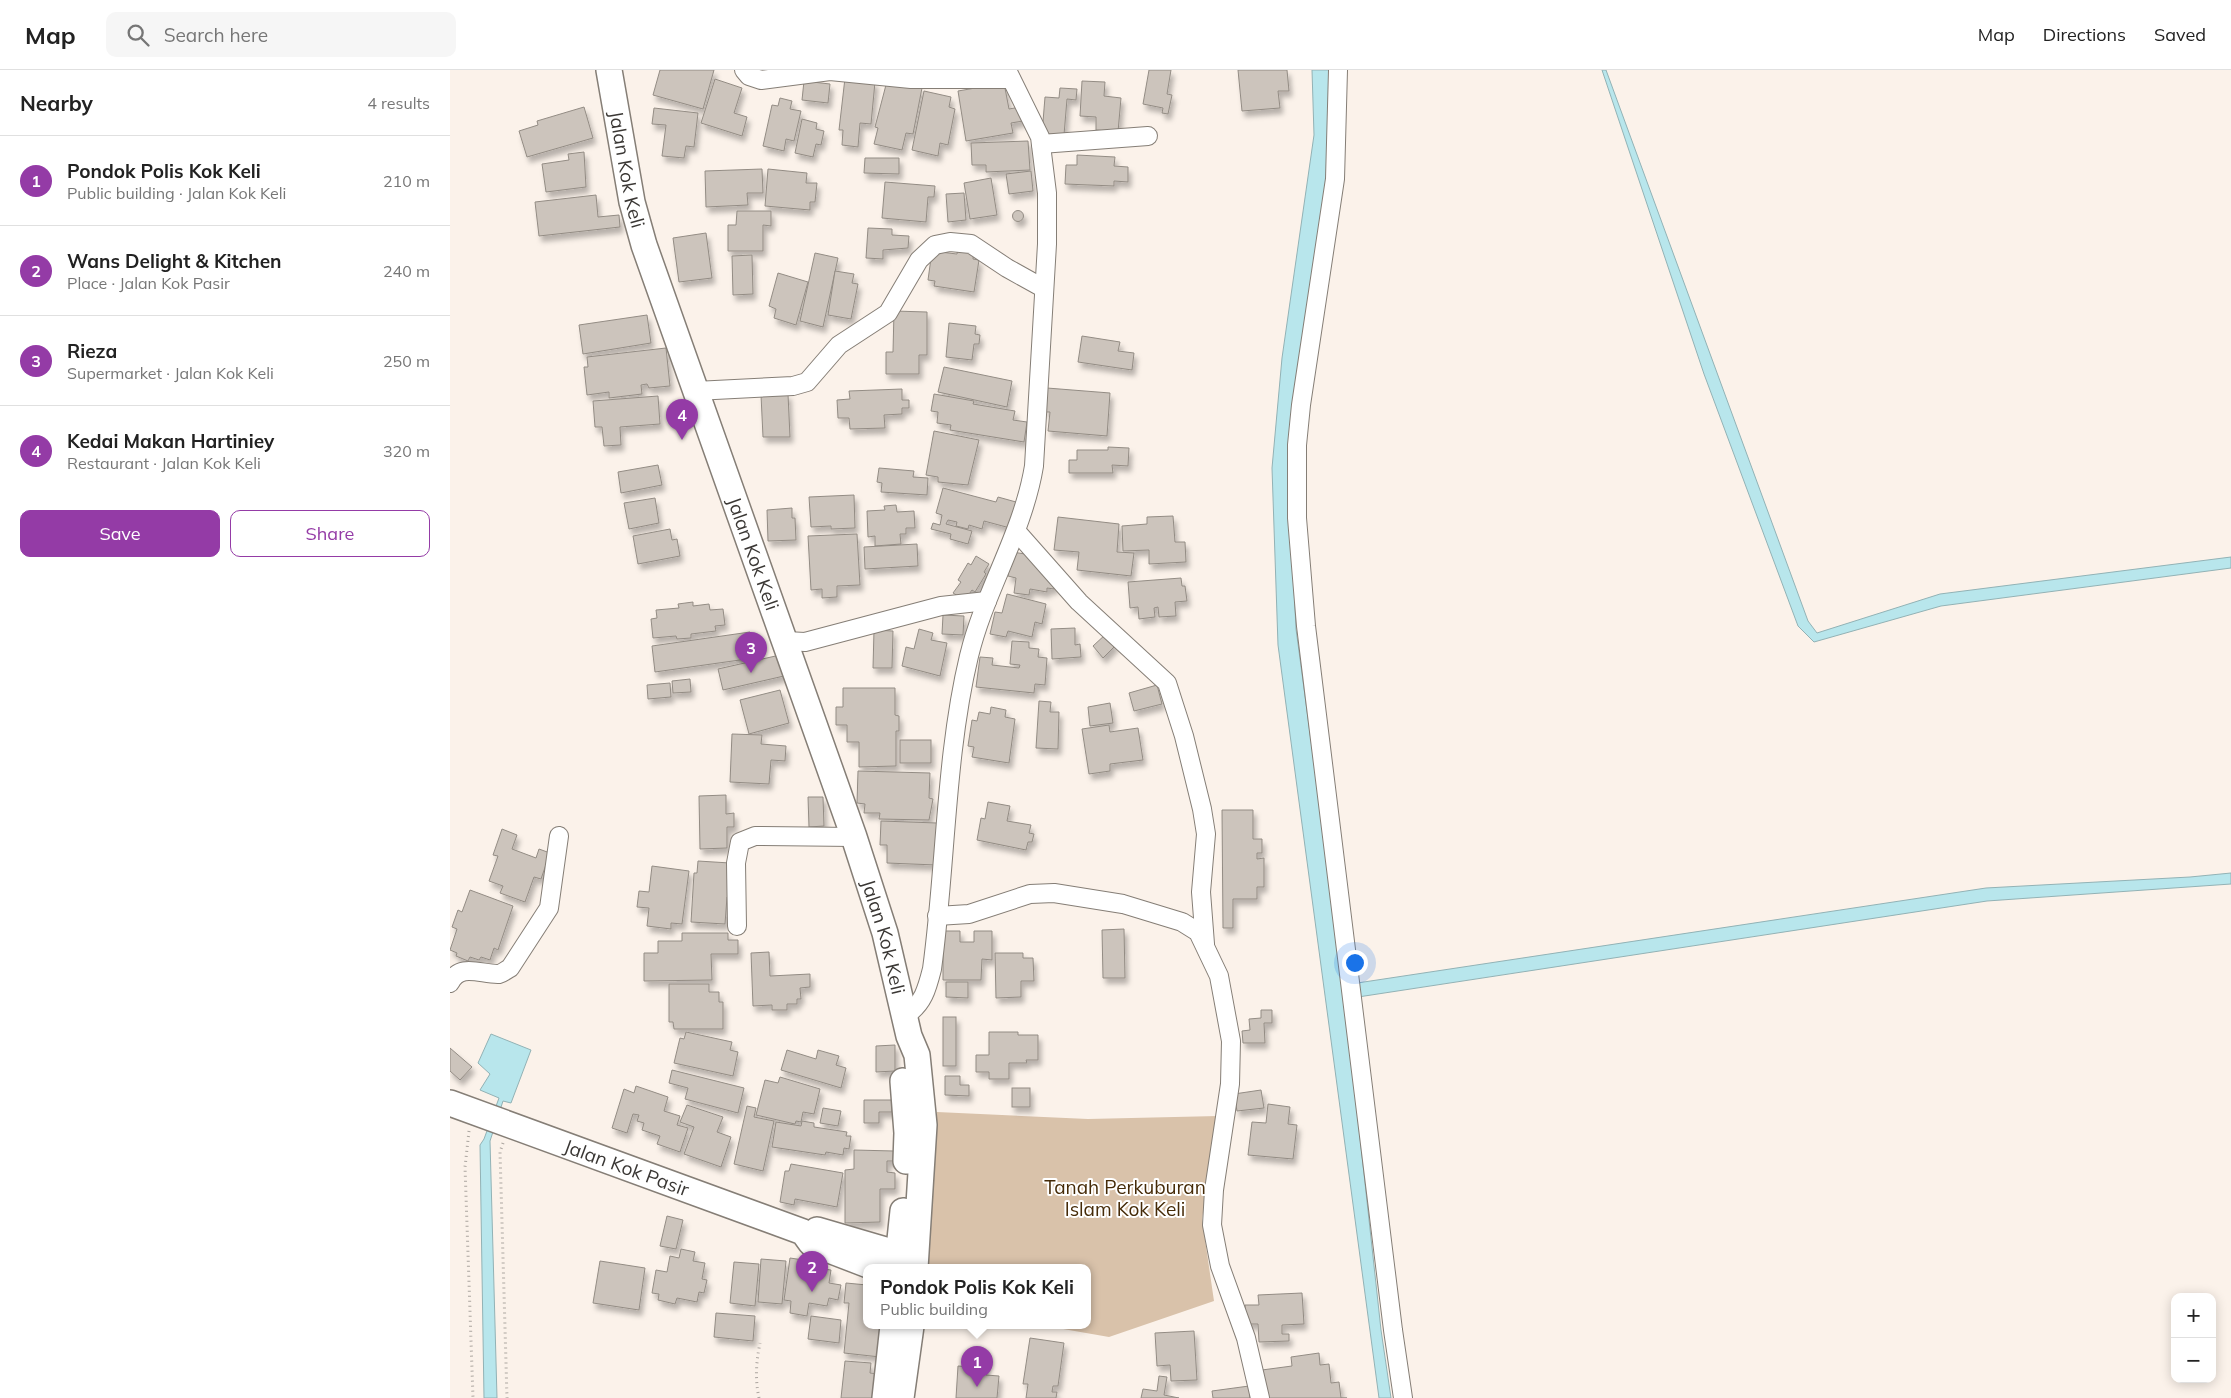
<!DOCTYPE html>
<html lang="en">
<head>
<meta charset="utf-8">
<style>
  body { margin:0; font-family:Mulish,sans-serif; background:#f6f6f6; color:#222 }
  .controls { position:absolute; right:15px; bottom:15px; display:grid; overflow:hidden; border-radius:10px; box-shadow:0 2px 12px #0003 }
  .controls button { width:45px; height:45px; display:grid; place-items:center; padding:0; border:0; border-bottom:1px solid #e0e0e0; background:#fff; color:#222; font:25px sans-serif }
  .you { position:absolute; left:904px; top:892px; width:18px; height:18px; margin:-12px; border:4px solid #fff; border-radius:50%; background:#1a73e8; box-shadow:0 0 0 8px #1a73e833 }
  .badge { display:grid; place-items:center; width:32px; height:32px; border-radius:50%; background:#943ba6; color:#fff; font-size:16px; font-weight:700 }
  .pin { position:absolute; translate:-50% -41px; filter:drop-shadow(0 1px 2px #0008) }
  .pin::after { content:''; position:absolute; top:26px; width:18px; height:15px; background:inherit; clip-path:polygon(0 0,100% 0,50% 100%) }
  .popup { position:absolute; left:413px; top:1194px; width:228px; height:65px; box-sizing:border-box; display:grid; place-content:center; border-radius:10px; background:#fff; filter:drop-shadow(0 1px 4px #0005); font-size:16px; white-space:nowrap; color:#767676 }
  .popup b { font-size:19px; color:#222 }
  .popup::after { content:''; position:absolute; left:50%; top:100%; margin-left:-10px; border:10px solid transparent; border-top-color:#fff }
  .list { margin:0; padding:0; list-style:none }
  h2 { display:flex; justify-content:space-between; align-items:center; height:65px; margin:0; padding:0 20px; font-size:21px }
  h2 small { font-size:16px; font-weight:400; color:#767676 }
  .list li { display:grid; grid-template-columns:32px 1fr auto; gap:15px; align-items:center; box-sizing:border-box; height:90px; padding:0 20px; border-top:1px solid #e0e0e0 }
  .list b { display:block; font-size:19px; white-space:nowrap }
  .list p { margin:0; font-size:16px; white-space:nowrap; color:#767676 }
  .list em { font-size:16px; font-style:normal; color:#767676 }
  .actions { display:flex; gap:10px; padding:15px 20px }
  .actions a { flex:1; padding:11px 0; border:1px solid #943ba6; border-radius:10px; text-align:center; font-size:18px; color:#943ba6 }
  .actions .main { background:#943ba6; color:#fff }
  .icon { flex:none; width:28px; height:28px; fill:none; stroke:currentColor; stroke-width:2; stroke-linecap:round; stroke-linejoin:round }
  .map { position:relative; flex:none; width:1781px; height:1328px; overflow:hidden }
  header { display:flex; align-items:center; gap:30px; box-sizing:border-box; height:70px; padding:0 25px; background:#fff; border-bottom:1px solid #e0e0e0 }
  header strong { font-size:24px }
  nav { display:flex; gap:28px; margin-inline-start:auto; font-size:18px }
  .search { width:350px; height:45px; background:#f6f6f6; display:flex; align-items:center; gap:12px; box-sizing:border-box; padding:0 18px; border-radius:10px; color:#767676; font-size:19px }
  main { display:flex }
  aside { flex:1; background:#fff }
  .map>svg:first-child { display:block }
</style>
</head>
<body>
<header>
<strong>Map</strong>
<div class="search"><svg class="icon" aria-label="search" viewBox="0 0 24 24"><circle cx="10" cy="10" r="6"/><path d="M15 15l6 6"/></svg>Search here</div>
<nav><a>Map</a><a>Directions</a><a>Saved</a></nav>
</header>
<main>
<aside>
<h2>Nearby<small>4 results</small></h2>
<ul class="list">
<li><span class="badge">1</span><div><b>Pondok Polis Kok Keli</b><p>Public building · Jalan Kok Keli</p></div><em>210 m</em></li>
<li><span class="badge">2</span><div><b>Wans Delight &amp; Kitchen</b><p>Place · Jalan Kok Pasir</p></div><em>240 m</em></li>
<li><span class="badge">3</span><div><b>Rieza</b><p>Supermarket · Jalan Kok Keli</p></div><em>250 m</em></li>
<li><span class="badge">4</span><div><b>Kedai Makan Hartiniey</b><p>Restaurant · Jalan Kok Keli</p></div><em>320 m</em></li>
</ul>
<div class="actions"><a class="main">Save</a><a>Share</a></div>
</aside>
<div class="map">
<svg width="1781" height="1328" viewBox="0 0 1781 1328">
  <defs>
    <filter id="shadow"><feDropShadow dx="3" dy="5.5" stdDeviation="2.5" flood-color="#0004"/></filter>
  </defs>
  <rect width="100%" height="100%" fill="#fbf2ea"/>
  <polygon fill="#d9c2aa" points="487,1042 638,1049 768,1046 752,1149 764,1231 659,1267 596,1256 637,1256 637,1198 478,1198"/>
  <g fill="#b8e6ec" stroke="#92b2b5">
    <polygon points="862,0 883,0 884,85 838,392 846,559 894,915 1536,818 1740,807 1781,803 1781,814 1537,831 895,929 931,1260 941,1328 929,1328 828,575 822,398 832,288 864,65"/>
    <polygon points="1152,0 1156,0 1358,551 1367,563 1490,524 1781,487 1781,498 1491,536 1364,572 1348,556 1254,304"/>
    <polygon points="41,964 81,980 61,1033 53,1031 40,1071 47,1328 34,1328 30,1075 34,1069 49,1028 30,1020 40,1004 28,993"/>
  </g>
  <g fill="#ccc4bc" stroke="#938c84" filter="url(#shadow)">
    <polygon points="210,0 264,0 253,39 203,25"/>
    <polygon points="699,0 721,0 717,24 722,25 718,44 712,43 713,38 693,34"/>
    <polygon points="788,0 837,0 839,21 828,21 830,38 792,41"/>
    <polygon points="395,8 425,12 421,54 410,53 408,77 392,75 393,60 389,60"/>
    <polygon points="265,9 292,18 284,43 297,47 292,66 251,53"/>
    <polygon points="354,11 380,14 378,33 352,30"/>
    <polygon points="437,11 472,18 463,64 456,63 452,80 424,74 428,58 425,57"/>
    <polygon points="632,11 655,12 654,26 671,28 668,62 646,60 646,47 630,46"/>
    <polygon points="554,13 559,39 570,37 573,51 561,53 563,63 516,71 508,21"/>
    <polygon points="610,18 627,19 626,30 617,29 614,65 592,64 595,27 609,28"/>
    <polygon points="474,21 501,27 499,37 505,39 498,75 490,73 488,86 462,80"/>
    <polygon points="330,28 342,31 340,39 351,41 344,71 336,69 334,81 313,76 322,35 328,36"/>
    <polygon points="134,37 143,68 77,87 69,61 88,55 87,51"/>
    <polygon points="204,38 248,43 244,77 236,76 234,88 212,86 216,55 202,54"/>
    <polygon points="352,49 367,53 366,59 374,61 371,75 366,74 363,87 345,83"/>
    <polygon points="578,71 580,100 536,102 536,95 522,95 521,73"/>
    <polygon points="134,82 136,117 96,122 92,94 119,90 118,84"/>
    <polygon points="627,85 665,87 664,96 678,97 678,112 664,111 664,116 615,114 616,95 627,95"/>
    <polygon points="415,88 449,88 449,104 414,103"/>
    <polygon points="312,99 313,123 297,123 298,135 256,137 255,101"/>
    <polygon points="318,99 357,103 356,113 367,113 365,132 360,132 360,140 315,136"/>
    <polygon points="581,101 583,121 559,124 556,104"/>
    <polygon points="541,108 547,145 520,149 514,113"/>
    <polygon points="435,112 485,116 484,127 478,127 476,152 432,148"/>
    <polygon points="514,123 516,150 498,152 496,124"/>
    <polygon points="146,125 148,147 169,145 170,157 89,166 85,132"/>
    <circle cx="568" cy="146" r="5.5"/>
    <polygon points="287,141 321,141 321,156 313,155 313,181 278,181 278,155 286,155"/>
    <polygon points="418,158 442,159 442,165 459,166 458,178 433,180 433,189 416,188"/>
    <polygon points="256,163 262,208 229,212 223,168"/>
    <polygon points="508,177 524,179 523,189 529,190 524,222 484,216 485,211 478,210 482,181 507,184"/>
    <polygon points="365,183 388,188 373,257 350,251"/>
    <polygon points="302,185 303,224 283,225 282,186"/>
    <polygon points="385,201 404,204 402,213 408,214 401,249 378,245"/>
    <polygon points="328,203 358,212 346,255 324,248 326,239 319,236"/>
    <polygon points="444,241 477,242 477,285 469,285 469,304 436,304 436,282 443,282"/>
    <polygon points="197,245 201,273 133,284 129,255"/>
    <polygon points="499,253 526,256 525,264 530,265 529,274 524,274 522,290 496,287"/>
    <polygon points="632,266 670,272 668,281 684,283 682,300 628,292"/>
    <polygon points="216,278 220,316 199,318 197,314 191,315 192,324 159,328 159,322 137,325 134,297 138,297 137,287"/>
    <polygon points="494,297 562,311 557,337 488,322"/>
    <polygon points="597,318 660,323 657,366 598,361 600,342 595,342"/>
    <polygon points="452,319 452,330 459,330 459,338 452,338 452,344 434,345 435,358 400,359 399,348 388,348 387,330 400,329 399,321"/>
    <polygon points="338,324 340,367 313,367 311,325"/>
    <polygon points="484,324 524,331 523,334 565,341 563,350 577,352 574,372 500,360 501,355 487,353 488,342 481,341"/>
    <polygon points="208,326 210,354 170,357 171,375 154,376 152,357 145,357 143,331"/>
    <polygon points="484,361 529,370 518,415 488,412 488,407 476,405"/>
    <polygon points="658,377 679,378 678,396 662,395 663,403 619,403 619,390 627,390 627,380 658,380"/>
    <polygon points="208,395 212,415 171,423 168,402"/>
    <polygon points="429,398 464,401 463,407 478,408 477,425 431,422 432,413 427,412"/>
    <polygon points="493,418 546,432 548,427 566,432 560,458 534,451 532,459 519,455 518,459 506,456 507,452 498,450 496,454 522,461 518,474 500,469 501,464 481,459 483,453 490,455 492,445 486,443"/>
    <polygon points="404,425 405,458 381,459 381,456 361,457 359,427"/>
    <polygon points="205,428 209,453 179,459 174,433"/>
    <polygon points="446,435 447,442 464,441 465,458 456,458 456,464 450,464 451,474 425,476 425,466 418,467 417,441 435,440 434,436"/>
    <polygon points="342,438 342,448 345,448 346,470 318,471 317,440"/>
    <polygon points="723,446 725,472 735,472 736,492 699,494 699,480 673,481 672,456 697,454 697,447"/>
    <polygon points="608,447 669,454 667,482 684,483 681,506 627,500 629,482 604,480"/>
    <polygon points="220,459 222,470 227,469 230,486 188,494 183,466"/>
    <polygon points="407,464 410,515 387,516 387,527 372,528 372,519 361,520 358,466"/>
    <polygon points="467,474 468,496 415,499 414,477"/>
    <polygon points="562,482 582,485 606,510 604,519 597,518 597,522 580,519 579,525 564,523 566,508 558,506"/>
    <polygon points="526,486 539,494 534,502 536,504 525,522 522,520 515,530 503,523 511,512 508,510 518,493 521,495"/>
    <polygon points="731,508 732,516 735,516 737,531 725,532 726,546 709,547 708,537 704,538 705,547 689,549 688,537 680,538 678,512"/>
    <polygon points="557,524 596,534 592,554 585,552 582,567 558,561 556,567 540,564 545,542 552,543"/>
    <polygon points="243,532 243,536 259,534 260,540 273,539 275,555 265,556 266,561 241,564 241,568 227,569 226,566 203,568 201,549 207,548 206,540 229,538 228,534"/>
    <polygon points="493,545 514,546 513,565 492,564"/>
    <polygon points="625,558 625,575 630,574 631,587 602,589 601,559"/>
    <polygon points="469,559 483,563 481,570 497,573 490,606 452,596 456,577 464,579"/>
    <polygon points="424,560 443,561 442,598 423,598"/>
    <polygon points="300,562 304,588 205,602 202,576"/>
    <polygon points="656,564 666,575 653,588 643,576"/>
    <polygon points="562,571 579,572 579,578 589,579 588,587 597,588 595,615 585,614 584,623 526,617 530,587 543,588 542,595 569,598 570,595 560,594"/>
    <polygon points="330,585 334,606 273,620 268,599"/>
    <polygon points="240,609 241,622 223,623 222,611"/>
    <polygon points="220,613 221,627 198,629 197,615"/>
    <polygon points="707,615 712,634 684,641 679,623"/>
    <polygon points="393,618 445,618 445,645 449,646 449,661 446,661 446,696 409,697 409,672 397,672 397,655 386,655 386,637 393,637"/>
    <polygon points="330,620 339,653 299,664 290,630"/>
    <polygon points="589,631 601,632 600,642 609,642 608,679 586,678"/>
    <polygon points="660,633 663,653 640,656 638,637"/>
    <polygon points="541,637 556,640 555,647 565,649 559,693 522,687 524,677 518,676 522,650 527,651 529,642 540,644"/>
    <polygon points="659,655 660,662 688,658 693,690 660,694 660,701 639,704 632,659"/>
    <polygon points="282,664 312,665 311,674 336,676 335,691 321,690 319,714 280,712"/>
    <rect x="450" y="670" width="31" height="23"/>
    <polygon points="408,701 480,703 479,728 483,729 479,750 429,749 430,743 414,743 415,734 407,733"/>
    <polygon points="276,725 276,744 284,743 284,757 277,757 277,778 250,779 249,726"/>
    <polygon points="358,727 373,727 374,756 359,757"/>
    <polygon points="538,732 560,736 557,751 581,755 579,763 584,764 582,772 578,772 576,780 527,770 531,748 535,749"/>
    <polygon points="772,740 803,740 803,769 812,769 812,783 807,783 807,789 814,788 814,817 807,817 807,829 783,829 783,858 773,858"/>
    <polygon points="431,751 487,753 486,795 437,793 437,775 430,775"/>
    <polygon points="52,759 67,765 62,779 86,788 89,779 100,783 91,809 84,807 75,832 50,823 53,816 39,811 48,786 43,785"/>
    <polygon points="248,791 280,793 281,827 277,827 275,854 241,852 244,803 247,803"/>
    <polygon points="202,796 239,801 232,854 221,853 221,859 197,856 199,838 187,837 189,821 199,822"/>
    <polygon points="20,820 63,836 48,880 44,878 40,890 31,887 29,890 20,887 18,891 6,886 7,883 0,880 7,859 2,857 8,840 12,842"/>
    <polygon points="674,859 675,908 653,908 652,860"/>
    <polygon points="493,861 510,861 510,872 524,872 524,861 542,861 542,890 532,889 531,910 493,910"/>
    <polygon points="232,863 278,863 278,870 288,870 288,884 261,884 262,910 194,911 194,883 208,883 208,871 232,871"/>
    <polygon points="319,882 320,906 360,904 360,917 350,918 351,929 347,929 347,934 337,934 337,940 322,940 322,935 303,936 301,883"/>
    <polygon points="545,883 573,883 573,888 583,888 584,911 571,911 571,927 546,928"/>
    <polygon points="496,912 518,912 518,928 496,927"/>
    <polygon points="219,914 259,914 259,922 269,922 269,932 273,932 273,959 224,959 223,952 219,952"/>
    <polygon points="811,940 822,940 822,953 814,953 815,973 793,973 792,961 800,960 799,949 811,948"/>
    <rect x="493" y="947" width="13" height="49"/>
    <polygon points="236,962 282,972 280,980 288,982 283,1006 224,993 230,968 234,969"/>
    <polygon points="539,962 568,962 568,965 588,965 588,990 576,990 577,993 559,993 559,1009 539,1009 539,1002 526,1002 526,985 539,985"/>
    <polygon points="445,975 445,1001 426,1002 426,976"/>
    <polygon points="0,978 22,997 10,1010 0,1001"/>
    <polygon points="337,980 366,989 368,980 389,986 386,995 396,998 391,1018 331,1000"/>
    <polygon points="222,1000 294,1018 288,1043 235,1029 238,1018 219,1013"/>
    <polygon points="495,1006 510,1006 510,1015 519,1015 519,1026 495,1025"/>
    <polygon points="330,1007 370,1019 364,1044 353,1042 351,1052 346,1051 345,1054 306,1045 315,1010 328,1013"/>
    <polygon points="186,1016 218,1027 214,1041 230,1046 227,1055 238,1058 230,1082 207,1074 210,1066 192,1060 194,1053 187,1051 189,1045 183,1044 177,1063 162,1058 174,1019 184,1023"/>
    <rect x="562" y="1018" width="18" height="19"/>
    <polygon points="811,1020 814,1038 787,1041 784,1024"/>
    <polygon points="414,1030 442,1030 442,1042 429,1042 429,1053 414,1053"/>
    <polygon points="818,1034 840,1037 838,1054 847,1055 843,1089 798,1085 802,1052 816,1053"/>
    <polygon points="237,1035 273,1047 267,1062 281,1067 271,1097 234,1084 244,1057 230,1052"/>
    <polygon points="297,1036 306,1038 304,1047 324,1051 313,1101 284,1094"/>
    <polygon points="373,1038 391,1041 388,1056 370,1053"/>
    <polygon points="352,1051 364,1053 364,1057 397,1062 396,1066 401,1066 399,1079 394,1078 393,1085 376,1082 375,1085 322,1077 326,1052 351,1056"/>
    <polygon points="404,1080 444,1081 444,1091 437,1091 437,1102 445,1103 445,1119 430,1119 430,1152 395,1153 395,1100 404,1099"/>
    <polygon points="341,1094 393,1103 387,1137 345,1129 344,1135 330,1132 335,1101 339,1101"/>
    <polygon points="217,1146 233,1150 226,1179 210,1176"/>
    <polygon points="231,1179 245,1182 243,1191 255,1193 252,1209 257,1210 254,1223 249,1222 247,1232 227,1228 225,1234 208,1230 209,1224 202,1223 206,1200 217,1202 220,1186 229,1188"/>
    <polygon points="340,1188 360,1191 359,1197 381,1200 379,1213 391,1215 388,1230 379,1228 377,1236 359,1233 357,1246 340,1243 341,1231 334,1230"/>
    <polygon points="311,1189 336,1191 332,1234 308,1232"/>
    <polygon points="150,1191 195,1198 189,1240 143,1233"/>
    <polygon points="284,1192 309,1194 305,1236 280,1233"/>
    <polygon points="396,1213 417,1215 415,1232 417,1232 417,1256 432,1258 430,1287 394,1283 399,1233 394,1233"/>
    <polygon points="852,1223 854,1254 832,1255 832,1264 839,1264 839,1271 809,1272 808,1254 796,1254 795,1235 809,1235 808,1225"/>
    <polygon points="266,1243 305,1246 303,1271 264,1267"/>
    <polygon points="361,1246 391,1250 389,1273 358,1269"/>
    <polygon points="744,1261 747,1310 721,1311 720,1295 707,1296 705,1263"/>
    <polygon points="580,1268 614,1273 608,1316 603,1316 602,1322 607,1322 606,1328 576,1328 578,1314 573,1314"/>
    <polygon points="869,1283 870,1295 879,1294 881,1313 889,1312 891,1328 897,1328 816,1328 812,1300 842,1296 841,1287"/>
    <polygon points="395,1291 421,1293 420,1303 430,1304 427,1328 391,1328"/>
    <polygon points="508,1296 536,1298 536,1305 549,1306 547,1328 506,1328"/>
    <polygon points="709,1306 717,1307 714,1325 729,1328 691,1328 693,1319 707,1321"/>
    <polygon points="799,1316 800,1328 763,1328 762,1321"/>
  </g>
  <g fill="none" stroke-linecap="round" stroke-linejoin="round">
    <defs>
      <g id="street">
        <polyline points="294,0 299,6 311,10 380,1 461,9 561,9"/>
        <polyline points="888,0 885,109 851,335 847,375 847,448 856,556 943,1260 953,1328"/>
        <polyline points="591,74 698,66"/>
        <polyline points="245,321 343,316 357,312 389,275 438,243 469,190 485,175 500,172 521,174 557,198 593,218"/>
        <polyline points="567,462 629,532 717,613 734,666 752,739 756,764 751,822 755,874"/>
        <polyline points="336,571 355,572 491,536 537,531"/>
        <polyline points="487,846 519,844 580,824 604,823 673,834 732,852 748,862 769,906 781,971 780,1014 764,1120 762,1155 770,1196 796,1268 810,1328"/>
        <polyline points="287,856 286,793 290,772 305,766 404,767"/>
        <path d="M0,913c10,-21 32,-8 49,-9 4,-1 7,-4 11,-6l39,-60 10,-72"/>
        <path d="M456,945c17,-11 21,-26 26,-46 14,-102 13,-213 37,-313 16,-66 54,-123 65,-190l13,-222v-51l-7,-56 -33,-67"/>
      </g>
      <g id="secondary">
        <path id="s1" d="M159,0l23,132 12,43 210,592 31,96 24,103 8,19 7,70 -9,143"/>
        <polyline points="453,1011 457,1063 456,1091"/>
        <path id="s2" d="M0,1033l353,129 8,11 65,25"/>
        <polyline points="367,1160 449,1184 455,1198"/>
        <polyline points="447,1198 453,1141"/>
        <polyline points="435,1328 443,1256"/>
        <polyline points="451,1328 461,1256"/>
      </g>
    </defs>
    <use href="#street" stroke="#857e76" stroke-width="20"/>
    <use href="#secondary" stroke="#857e76" stroke-width="28"/>
    <g stroke="#aba59f" stroke-width="3" stroke-dasharray="1 4" stroke-linecap="butt">
      <polyline points="19,1061 15,1097 23,1328"/>
      <polyline points="53,1073 50,1082 57,1328"/>
      <polyline points="569,1256 576,1257"/>
      <path d="M309,1328c-4,-19 -3,-35 1,-55"/>
    </g>
    <use href="#street" stroke="#fff" stroke-width="18"/>
    <use href="#secondary" stroke="#fff" stroke-width="25"/>
  </g>
  <g text-anchor="middle" stroke-width="4" stroke-linejoin="round" paint-order="stroke">
    <g font-size="19" fill="#3a3734" stroke="#fff">
      <text dy="7" stroke="none"><textPath href="#s1" startOffset="101">Jalan Kok Keli</textPath></text>
      <text dy="7" stroke="none"><textPath href="#s1" startOffset="506">Jalan Kok Keli</textPath></text>
      <text dy="7" stroke="none"><textPath href="#s1" startOffset="911">Jalan Kok Keli</textPath></text>
      <text dy="7" stroke="none"><textPath href="#s2" startOffset="188">Jalan Kok Pasir</textPath></text>
    </g>
    <g font-size="19" fill="#452a07" stroke="#fff">
      <text x="675" y="1124">Tanah Perkuburan<tspan x="675" dy="22">Islam Kok Keli</tspan></text>
    </g>
  </g>
</svg>
<div class="controls">
<button>+</button>
<button>−</button>
</div>
<div class="you"></div>
<div class="pin badge" style="left:527px;top:1317px">1</div>
<div class="popup"><b>Pondok Polis Kok Keli</b>Public building</div>
<div class="pin badge" style="left:362px;top:1222px">2</div>
<div class="pin badge" style="left:301px;top:603px">3</div>
<div class="pin badge" style="left:232px;top:370px">4</div>
</div>
</main>
</body>
</html>
